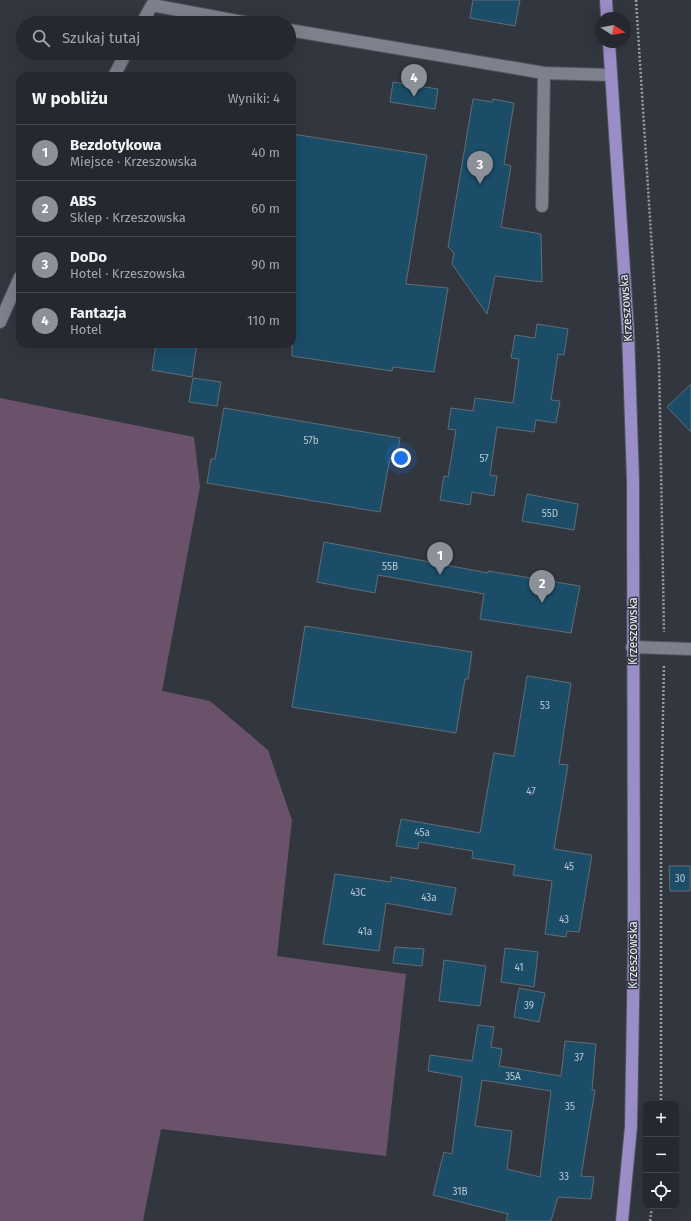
<!DOCTYPE html>
<html lang="pl">
<head>
<meta charset="utf-8">
<style>
  body { margin:0; font-family:"Fira Sans",sans-serif; background:#32343b; color:#f1f3f6 }
  .controls { position:absolute; right:12px; bottom:12px; display:grid; overflow:hidden; border-radius:8px; box-shadow:0 4px 16px #0002 }
  .controls button { width:36px; height:36px; display:grid; place-items:center; padding:0; border:0; border-bottom:1px solid #42444b; background:#26282f; color:#f1f3f6; font:20px sans-serif }
  .compass { position:absolute; left:595px; top:12px; width:36px; height:36px; border-radius:50%; background:#26282f; box-shadow:0 4px 16px #0002; rotate:101deg }
  .you { position:absolute; left:401px; top:458px; width:14px; height:14px; margin:-10px; border:3px solid #fff; border-radius:50%; background:#1a73e8; box-shadow:0 0 0 6px #1a73e833 }
  .badge { display:grid; place-items:center; width:26px; height:26px; border-radius:50%; background:#8c9099; color:#fff; font-size:13px; font-weight:700 }
  .pin { position:absolute; translate:-50% -33px; filter:drop-shadow(0 1px 2px #0008) }
  .pin::after { content:''; position:absolute; top:21px; width:14px; height:12px; background:inherit; clip-path:polygon(0 0,100% 0,50% 100%) }
  .list { margin:0; padding:0; list-style:none }
  h2 { display:flex; justify-content:space-between; align-items:center; height:52px; margin:0; padding:0 16px; font-size:17px }
  h2 small { font-size:13px; font-weight:400; color:#a4a6aa }
  .list li { display:grid; grid-template-columns:26px 1fr auto; gap:12px; align-items:center; box-sizing:border-box; height:56px; padding:0 16px; border-top:1px solid #42444b }
  .list b { display:block; font-size:15px; white-space:nowrap }
  .list p { margin:0; font-size:13px; white-space:nowrap; color:#a4a6aa }
  .list em { font-size:13px; font-style:normal; color:#a4a6aa }
  .icon { flex:none; width:22px; height:22px; fill:none; stroke:currentColor; stroke-width:2; stroke-linecap:round; stroke-linejoin:round }
  .map { position:relative; flex:none; width:691px; height:1221px; overflow:hidden }
  .search { position:absolute; background:#26282f; box-shadow:0 4px 16px #0002; left:16px; top:16px; width:280px; height:44px; display:flex; align-items:center; gap:10px; box-sizing:border-box; padding:0 14px; border-radius:22px; color:#a4a6aa; font-size:15px }
  .panel { position:absolute; background:#26282f; box-shadow:0 4px 16px #0002; left:16px; top:72px; width:280px; height:276px; border-radius:12px }
  .map>svg:first-child { display:block }
</style>
</head>
<body>
<div class="map">
<svg width="691" height="1221" viewBox="0 0 691 1221">
  <rect width="100%" height="100%" fill="#32363f"/>
  <polygon fill="#69526a" points="0,398 194,437 200,487 162,691 210,701 268,750 292,820 277,956 406,974 386,1156 161,1129 143,1221 0,1221"/>
  <g fill="#1b4d69" stroke="#626d74" fill-rule="evenodd">
    <polygon points="473,0 520,0 515,26 470,18"/>
    <polygon points="393,82 438,89 435,109 390,102"/>
    <polygon points="473,99 492,102 493,99 514,103 504,164 511,166 501,227 541,234 542,282 495,276 487,314 452,264 454,253 448,247"/>
    <polygon points="292,134 427,155 406,284 448,288 434,372 393,367 392,371 292,356"/>
    <polygon points="537,324 568,329 564,355 558,354 551,400 560,401 556,423 536,420 534,432 497,427 490,475 497,476 494,496 472,492 470,505 440,500 444,476 448,477 456,430 448,429 451,408 473,411 475,398 513,403 519,359 511,358 515,335 535,338"/>
    <polygon points="156,344 197,344 192,377 152,370"/>
    <polygon points="193,378 221,382 217,406 189,402"/>
    <polygon points="691,384 691,432 667,407"/>
    <polygon points="224,408 400,438 397,459 390,458 380,512 207,483 211,459 215,459"/>
    <polygon points="527,494 578,504 574,530 522,521"/>
    <polygon points="324,542 488,573 488,571 580,586 571,633 480,619 484,594 378,575 375,593 317,582"/>
    <polygon points="305,626 472,652 468,679 465,679 456,733 292,707"/>
    <polygon points="527,676 571,683 559,764 568,765 554,849 592,855 579,932 567,931 566,937 545,934 552,881 513,875 515,865 472,858 473,851 419,842 418,849 396,846 401,819 480,833 494,753 514,756"/>
    <polygon points="669,866 690,866 690,891 670,891"/>
    <polygon points="335,874 391,882 391,877 456,888 451,915 386,903 379,951 323,944"/>
    <polygon points="395,947 424,949 422,966 393,963"/>
    <polygon points="505,948 538,952 534,987 501,982"/>
    <polygon points="444,960 486,966 480,1006 439,1001"/>
    <polygon points="519,988 545,993 539,1022 514,1017"/>
    <path d="M478,1025l16,2 -3,20 11,2 -3,17 62,10 4,-35 31,3 -4,46h3l-14,86 13,1 -3,22 -33,-2 -7,24h-45l2,-7 -75,-19 11,-43 8,2 10,-77 -34,-6 2,-16 42,6zM482,1080l69,11 -11,86 -33,-8 5,-38 -37,-5z"/>
  </g>
  <g fill="none" stroke-linecap="round" stroke-linejoin="round">
    <defs>
      <g id="minor">
        <polyline points="142,23 152,5 248,23"/>
        <polyline points="289,30 544,73 611,75"/>
        <polyline points="114,76 126,53"/>
        <polyline points="542,206 544,73"/>
        <polyline points="0,322 20,277"/>
        <polyline points="632,647 691,649"/>
      </g>
      <g id="major">
        <polyline points="606,0 607,18"/>
        <polyline points="609,42 628,331 633,481 634,946 631,1127 622,1221"/>
      </g>
    </defs>
    <use href="#minor" stroke="#50545b" stroke-width="14"/>
    <use href="#major" stroke="#50545b" stroke-width="14"/>
    <g stroke="#989ca3" stroke-width="2.5" stroke-dasharray="2 2" stroke-linecap="butt">
      <polyline points="636,0 659,359 664,632"/>
      <polyline points="661,1104 661,813 664,665"/>
      <polyline points="650,1221 652,1206"/>
    </g>
    <use href="#minor" stroke="#7c818c" stroke-width="12"/>
    <use href="#major" stroke="#9b8ec8" stroke-width="12"/>
  </g>
  <g text-anchor="middle" stroke-width="3" stroke-linejoin="round" paint-order="stroke">
    <g font-size="10" fill="#b8c7d3">
      <text x="311" y="444">57b</text>
      <text x="484" y="462">57</text>
      <text x="550" y="517">55D</text>
      <text x="390" y="570">55B</text>
      <text x="545" y="709">53</text>
      <text x="531" y="795">47</text>
      <text x="422" y="836">45a</text>
      <text x="569" y="870">45</text>
      <text x="680" y="882">30</text>
      <text x="358" y="896">43C</text>
      <text x="429" y="901">43a</text>
      <text x="564" y="923">43</text>
      <text x="365" y="935">41a</text>
      <text x="519" y="971">41</text>
      <text x="529" y="1009">39</text>
      <text x="579" y="1061">37</text>
      <text x="513" y="1080">35A</text>
      <text x="570" y="1110">35</text>
      <text x="564" y="1180">33</text>
      <text x="460" y="1195">31B</text>
    </g>
    <g font-size="12" fill="#edf0f6" stroke="#32363f">
      <text transform="translate(626 308) rotate(-94)" y="4">Krzeszowska</text>
      <text transform="translate(633 631) rotate(-90)" y="4">Krzeszowska</text>
      <text transform="translate(633 955) rotate(-90)" y="4">Krzeszowska</text>
    </g>
  </g>
</svg>
<div class="controls">
<button>+</button>
<button>−</button>
<button><svg class="icon" aria-label="locate" viewBox="0 0 24 24"><circle cx="12" cy="12" r="6"/><path d="M12 2v4M12 18v4M2 12h4M18 12h4"/></svg></button>
</div>
<svg class="compass" viewBox="-18 -18 36 36"><path d="M0-13l5 13h-10z" fill="#e53935"/><path d="M0 13l5-13h-10z" fill="#a4a6aa"/></svg>
<div class="you"></div>
<div class="pin badge" style="left:440px;top:575px">1</div>
<div class="pin badge" style="left:542px;top:603px">2</div>
<div class="pin badge" style="left:480px;top:184px">3</div>
<div class="pin badge" style="left:414px;top:97px">4</div>
<div class="search"><svg class="icon" aria-label="search" viewBox="0 0 24 24"><circle cx="10" cy="10" r="6"/><path d="M15 15l6 6"/></svg>Szukaj tutaj</div>
<section class="panel">
<h2>W pobliżu<small>Wyniki: 4</small></h2>
<ul class="list">
<li><span class="badge">1</span><div><b>Bezdotykowa</b><p>Miejsce · Krzeszowska</p></div><em>40 m</em></li>
<li><span class="badge">2</span><div><b>ABS</b><p>Sklep · Krzeszowska</p></div><em>60 m</em></li>
<li><span class="badge">3</span><div><b>DoDo</b><p>Hotel · Krzeszowska</p></div><em>90 m</em></li>
<li><span class="badge">4</span><div><b>Fantazja</b><p>Hotel</p></div><em>110 m</em></li>
</ul>
</section>
</div>
</body>
</html>
